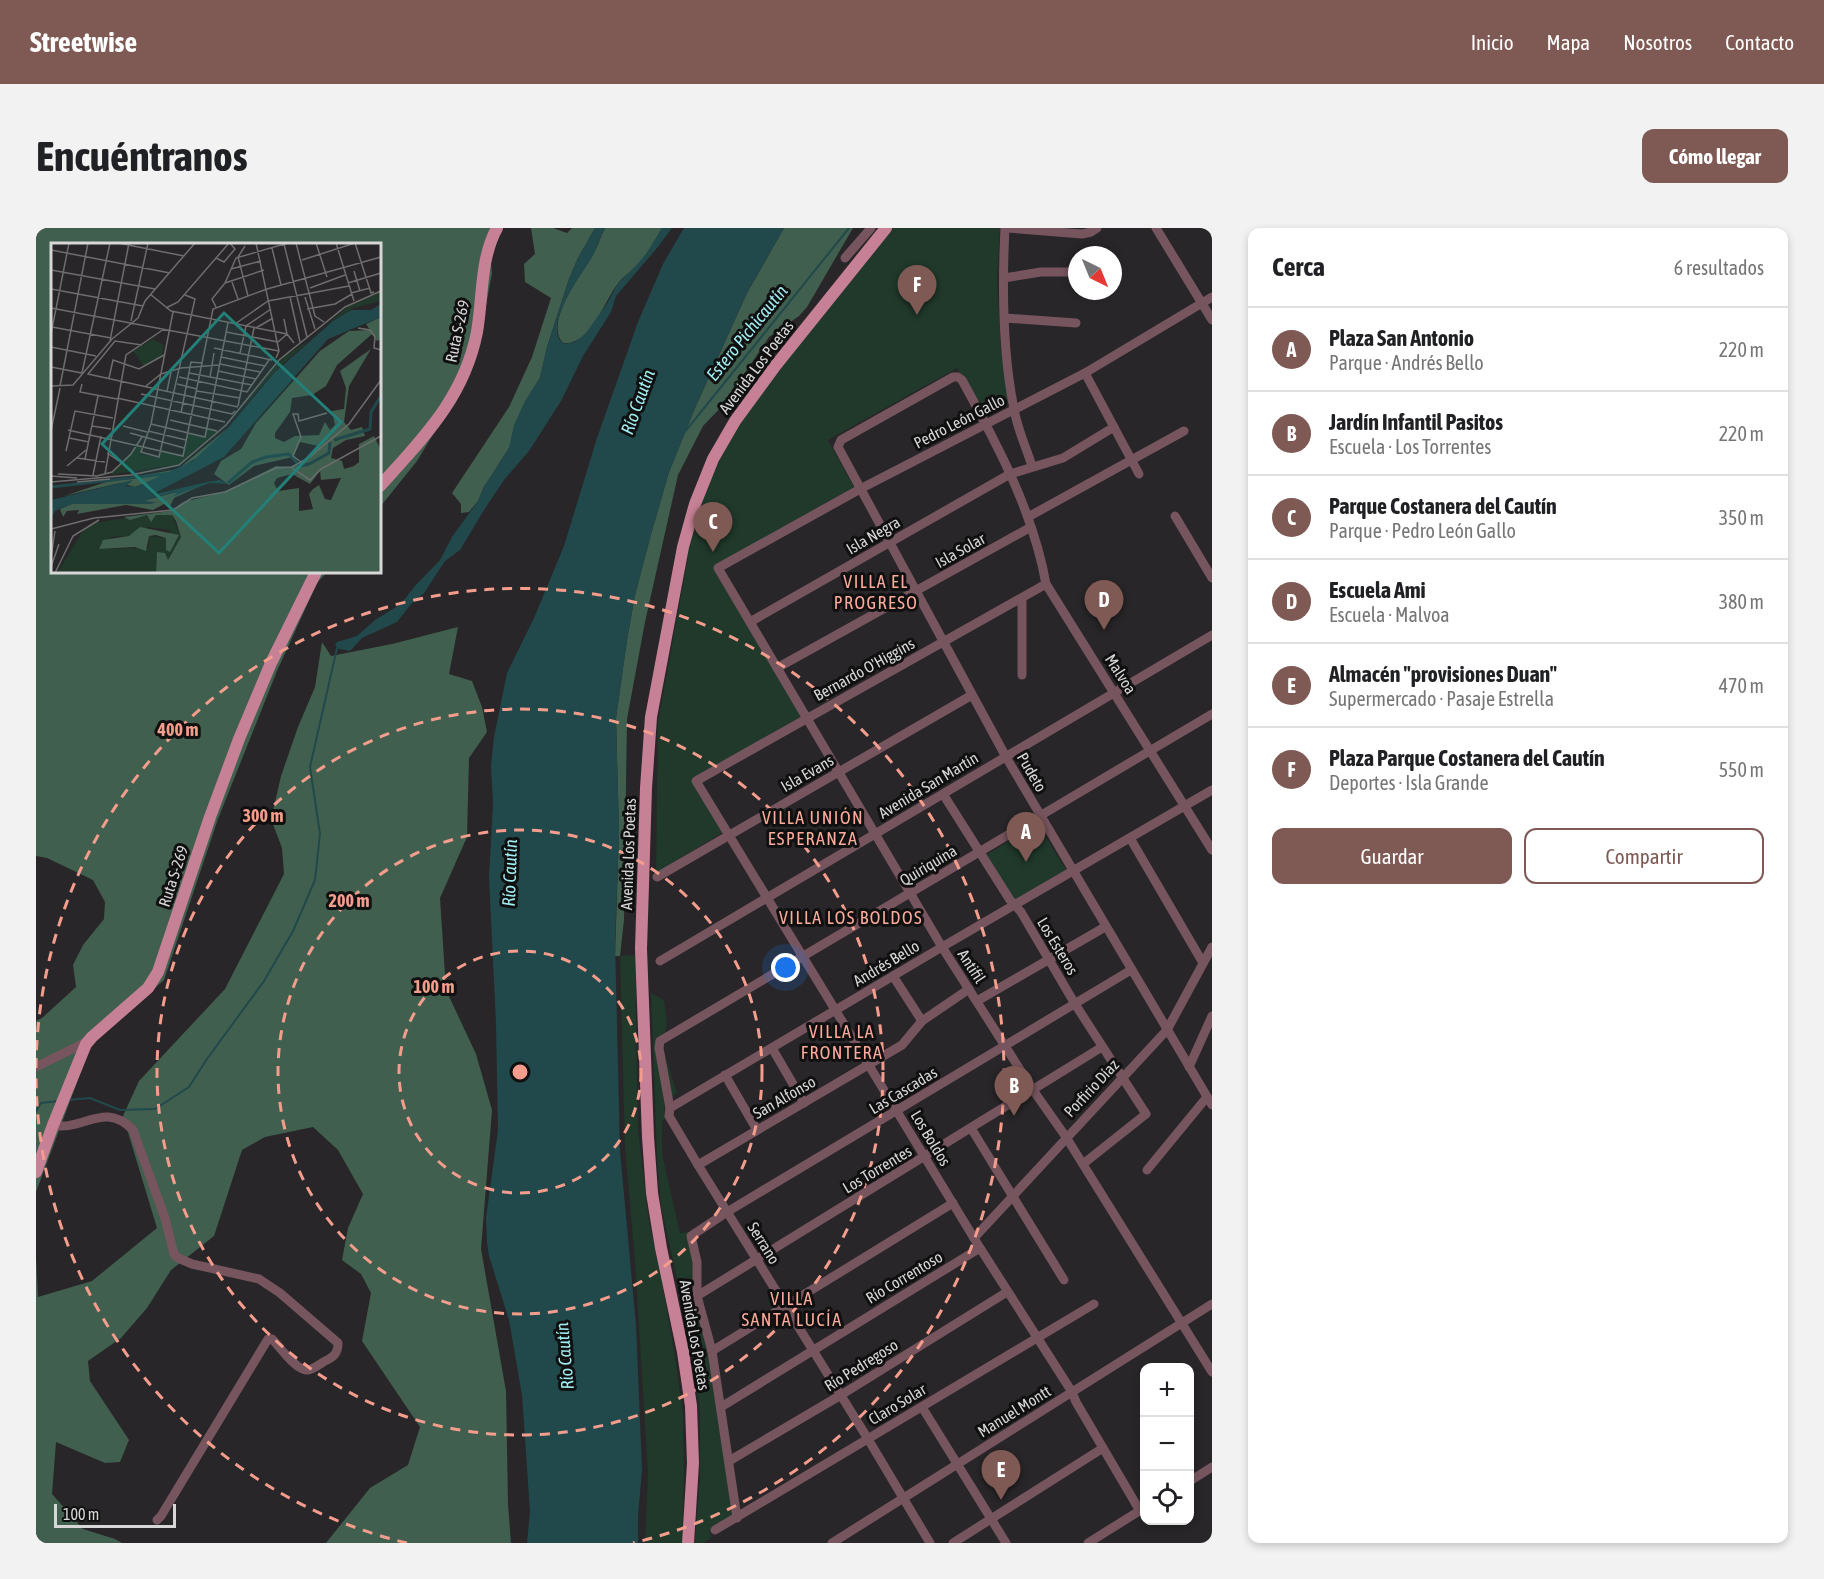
<!DOCTYPE html>
<html lang="es">
<head>
<meta charset="utf-8">
<style>
  body { margin:0; font-family:"Asap Condensed",sans-serif; background:#f2f2f2; color:#202124 }
  .controls { position:absolute; right:18px; bottom:18px; display:grid; overflow:hidden; border-radius:12px; box-shadow:0 3px 9px #0003 }
  .controls button { width:54px; height:54px; display:grid; place-items:center; padding:0; border:0; border-bottom:2px solid #e0e0e0; background:#fff; color:#202124; font:30px sans-serif }
  .compass { position:absolute; left:1032px; top:18px; width:54px; height:54px; border-radius:50%; background:#fff; box-shadow:0 3px 9px #0003; rotate:137deg }
  .scale { position:absolute; left:18px; bottom:15px; width:122px; box-sizing:border-box; padding-left:6px; border:3px solid #d8d7d8; border-top:0; font-size:16px; line-height:21px; white-space:nowrap; color:#d8d7d8; -webkit-text-stroke:4px #101010; paint-order:stroke }
  .you { position:absolute; left:750px; top:740px; width:21px; height:21px; margin:-15px; border:4px solid #fff; border-radius:50%; background:#1a73e8; box-shadow:0 0 0 9px #1a73e833 }
  .badge { display:grid; place-items:center; width:39px; height:39px; border-radius:50%; background:#7f5953; color:#fff; font-size:20px; font-weight:700 }
  .pin { position:absolute; translate:-50% -50px; filter:drop-shadow(0 2px 3px #0008) }
  .pin::after { content:''; position:absolute; top:32px; width:21px; height:18px; background:inherit; clip-path:polygon(0 0,100% 0,50% 100%) }
  .list { margin:0; padding:0; list-style:none }
  h2 { display:flex; justify-content:space-between; align-items:center; height:78px; margin:0; padding:0 24px; font-size:26px }
  h2 small { font-size:20px; font-weight:400; color:#757577 }
  .list li { display:grid; grid-template-columns:39px 1fr auto; gap:18px; align-items:center; box-sizing:border-box; height:84px; padding:0 24px; border-top:2px solid #e0e0e0 }
  .list b { display:block; font-size:22px; white-space:nowrap }
  .list p { margin:0; font-size:20px; white-space:nowrap; color:#757577 }
  .list em { font-size:20px; font-style:normal; color:#757577 }
  .actions { display:flex; gap:12px; padding:18px 24px }
  .actions a { flex:1; padding:14px 0; border:2px solid #7f5953; border-radius:12px; text-align:center; font-size:21px; color:#7f5953 }
  .actions .main { background:#7f5953; color:#fff }
  .icon { flex:none; width:33px; height:33px; fill:none; stroke:currentColor; stroke-width:2; stroke-linecap:round; stroke-linejoin:round }
  .map { position:relative; flex:none; width:1176px; height:1315px; overflow:hidden; border-radius:12px }
  header { display:flex; align-items:center; gap:36px; box-sizing:border-box; height:84px; padding:0 30px; background:#7f5953; color:#fff }
  header strong { font-size:28px }
  nav { display:flex; gap:33px; margin-inline-start:auto; font-size:21px }
  .intro { display:flex; align-items:center; justify-content:space-between; box-sizing:border-box; height:144px; padding:0 36px }
  h1 { margin:0; font-size:42px }
  .button { padding:15px 27px; border-radius:12px; background:#7f5953; color:#fff; font-size:21px; font-weight:700 }
  main { display:flex; gap:36px; padding:0 36px }
  aside { flex:1; background:#fff; border-radius:12px; box-shadow:0 3px 9px #0003 }
  .map>svg:first-child { display:block }
</style>
</head>
<body>
<header>
<strong>Streetwise</strong>
<nav><a>Inicio</a><a>Mapa</a><a>Nosotros</a><a>Contacto</a></nav>
</header>
<div class="intro"><h1>Encuéntranos</h1><a class="button">Cómo llegar</a></div>
<main>
<div class="map">
<svg width="1176" height="1315" viewBox="0 0 1176 1315">
  <rect width="100%" height="100%" fill="#282628"/>
  <g fill="#20392b">
    <polygon points="857,0 964,0 961,52 965,123 974,174 952,188 921,140 792,212 818,259 679,338 766,488 657,552 689,603 620,645 622,494 652,329 650,319 663,277 682,230 733,150"/>
    <polygon points="1002,596 1030,642 977,673 950,627"/>
    <polygon points="600,727 600,805 602,902 613,994 626,1053 640,1135 647,1187 648,1248 646,1315 609,1315 612,1246 599,1033 589,919 584,728"/>
    <path d="M615,765l13,7 3,24 -5,22 15,47c-11,8 -15,12 -11,26l-4,1v34l18,79 8,-1 38,231 6,55 -23,13 3,6 -9,6h-8l5,-66v-66l-8,-63 -31,-142 -4,-53z"/>
  </g>
  <g fill="#415f4e">
    <polygon points="0,0 457,0 453,15 456,45 447,94 413,180 381,233 344,279 344,16 16,16 16,344 291,344 281,355 241,443 182,591 128,752 55,817 0,964 0,793 6,790 40,759 37,737 47,717 68,691 69,674 57,652 11,630 0,628"/>
    <polygon points="495,0 517,0 531,5 536,0 559,0 542,30 533,51 511,119 504,150 495,164 473,220 448,259 442,273 433,284 425,285 425,276 416,265 473,179 496,129 515,70 489,54 488,36 499,26"/>
    <path d="M569,0h57c-8,15 -17,30 -29,41 -5,5 -10,8 -14,13 -14,17 -29,65 -56,61 -19,-20 17,-67 28,-85 6,-9 9,-20 14,-30z"/>
    <polygon points="748,0 817,0 771,79 763,88 733,109 688,176 667,198 642,247 609,394 591,491 588,692 584,728 579,728 583,604 580,490 591,412 599,367 615,306 633,244 659,180 711,65"/>
    <polygon points="422,399 413,446 436,453 446,479 451,504 433,530 431,609 404,670 410,762 440,826 456,882 445,1021 470,1163 472,1276 475,1315 290,1315 334,1260 372,1237 384,1199 326,1113 335,1065 325,1046 306,1032 312,1000 327,966 302,922 277,899 229,909 206,922 178,1008 135,1042 111,1080 85,1110 52,1133 54,1153 93,1212 84,1234 69,1235 20,1214 16,1266 47,1301 79,1311 86,1315 0,1315 0,1028 2,1069 56,1053 121,1000 87,888 103,853 189,761 248,646 246,620 235,591 245,548 262,499 279,459 286,414 295,428 356,416"/>
  </g>
  <g fill="#21494c">
    <path d="M559,0h10c-6,10 -8,21 -14,31 -10,16 -50,69 -27,85l11,-2 11,-9 22,-31 10,-19 15,-14 13,-15 16,-26h10l-15,20 -41,48 -5,16 -28,44 -22,45 -32,50 -25,29 -20,30 -24,40 -15,11 -21,32 -13,11 -14,18 -35,16 -12,13 -11,-2 -4,-4 2,-3 20,-6 18,-16 26,-16 13,-17 26,-27 12,-23 26,-36 6,-14 25,-39 5,-23 11,-24 15,-23 7,-31 22,-68 9,-21z"/>
    <polygon points="648,0 748,0 711,65 659,180 633,244 615,306 599,367 591,412 580,490 583,604 579,713 584,923 600,1097 606,1242 602,1288 602,1315 491,1315 494,1284 486,1167 473,1092 453,1028 451,1015 450,990 462,902 460,795 453,649 457,575 455,537 458,509 471,445 498,390 528,318 561,210 602,94 627,36"/>
  </g>
  <g fill="none" stroke-linecap="round" stroke-linejoin="round">
    <g stroke="#21494c" stroke-width="2">
      <polyline points="648,205 813,0"/>
      <polyline points="32,872 54,870 84,882 119,881 153,859 171,831 228,753 257,703 279,652 284,606 274,539 301,420 304,419"/>
      <polyline points="0,883 5,875 23,873"/>
    </g>
    <g stroke="#77555f" stroke-width="9">
      <path d="M969,0c-3,59 -3,122 9,181 3,19 12,38 18,57"/>
      <polyline points="972,0 1046,6 1055,4 1061,0"/>
      <polyline points="1120,0 1176,92"/>
      <polyline points="809,30 835,0"/>
      <polyline points="968,50 1005,44 1036,44"/>
      <polyline points="1176,69 1049,145 826,260 682,340 906,719 997,862 1030,909 1176,1144"/>
      <polyline points="969,90 1040,95"/>
      <polyline points="1049,145 1103,246"/>
      <polyline points="1139,288 1176,350"/>
      <polyline points="992,289 1148,203"/>
      <polyline points="1010,356 660,553 944,1020 1036,1164 1040,1174 1104,1283"/>
      <polyline points="986,370 986,447"/>
      <polyline points="714,394 974,246 1027,230 1078,199"/>
      <polyline points="741,440 995,299"/>
      <polyline points="907,566 974,672 985,684 1039,776 1110,886 1047,936"/>
      <polyline points="1094,610 1167,735"/>
      <path d="M1176,622l-166,-266c-13,-73 -49,-140 -84,-204l-4,-3h-5l-112,63 -3,7 168,310 206,348"/>
      <polyline points="621,649 936,467"/>
      <polyline points="624,733 1176,407"/>
      <polyline points="857,748 886,793"/>
      <polyline points="941,773 1069,699"/>
      <polyline points="736,820 768,875"/>
      <polyline points="0,839 52,813"/>
      <polyline points="1153,839 1176,788"/>
      <polyline points="689,847 721,902"/>
      <polyline points="634,880 906,719 1176,562"/>
      <path d="M17,897c30,7 51,-25 80,5l32,88 9,36 4,4 14,6 67,15 21,14 58,50c0,10 -4,14 -13,18 -5,3 -11,8 -17,9 -11,2 -28,-23 -36,-31h-4l-107,177 -4,4"/>
      <polyline points="935,900 1028,1052"/>
      <polyline points="662,937 866,817 886,793 933,761"/>
      <polyline points="1111,942 1171,869"/>
      <polyline points="938,1010 1131,802 1176,719"/>
      <polyline points="661,1068 1066,819"/>
      <polyline points="676,1123 917,975"/>
      <polyline points="685,1179 944,1020"/>
      <polyline points="886,1179 970,1315"/>
      <polyline points="693,1233 805,1167 971,1064"/>
      <polyline points="1154,1253 1176,1239"/>
      <polyline points="701,1290 676,1123 661,1068 661,1034 655,1008 691,984 1095,742"/>
      <polyline points="679,1302 1058,1076"/>
      <polyline points="796,1315 1176,1076"/>
      <polyline points="894,1315 832,1211 662,937 633,888 634,880 623,820 624,813 1176,486"/>
      <polyline points="917,1315 1067,1220"/>
      <polyline points="1052,1315 1108,1280"/>
    </g>
    <g stroke="#c78196" stroke-width="12">
      <path d="M344,258c43,-48 84,-88 97,-154 6,-35 3,-73 20,-104"/>
      <polyline points="0,944 17,897 50,816 56,809 112,760 122,744 174,589 203,511 235,435 280,344"/>
      <polyline points="652,1315 657,1235 655,1178 647,1124 625,1020 616,965 612,909 605,721 610,560 615,489 647,319 659,276 677,231 699,193 740,137 850,0"/>
    </g>
  </g>
  <g fill="none" stroke="#f49d8c" stroke-width="3" stroke-dasharray="10 8">
    <circle cx="484" cy="844" r="121"/>
    <circle cx="484" cy="844" r="242"/>
    <circle cx="484" cy="844" r="363"/>
    <path d="M371 1315A484 484 0 0 1 0 848M0 840A484 484 0 1 1 597 1315"/>
  </g>
  <g text-anchor="middle" stroke-width="6" stroke-linejoin="round" paint-order="stroke">
    <g font-size="16" fill="#d8d7d8" stroke="#101010">
      <text transform="translate(421 103) rotate(-78)" y="6">Ruta S-269</text>
      <text transform="translate(720 139) rotate(-53)" y="6">Avenida Los Poetas</text>
      <text transform="translate(923 193) rotate(-27)" y="6">Pedro León Gallo</text>
      <text transform="translate(837 307) rotate(-30)" y="6">Isla Negra</text>
      <text transform="translate(924 322) rotate(-29)" y="6">Isla Solar</text>
      <text transform="translate(828 441) rotate(-29)" y="6">Bernardo O'Higgins</text>
      <text transform="translate(1085 446) rotate(58)" y="6">Malvoa</text>
      <text transform="translate(996 544) rotate(60)" y="6">Pudeto</text>
      <text transform="translate(771 545) rotate(-30)" y="6">Isla Evans</text>
      <text transform="translate(892 557) rotate(-31)" y="6">Avenida San Martín</text>
      <text transform="translate(592 626) rotate(-88)" y="6">Avenida Los Poetas</text>
      <text transform="translate(892 637) rotate(-31)" y="6">Quiriquina</text>
      <text transform="translate(137 648) rotate(-72)" y="6">Ruta S-269</text>
      <text transform="translate(1022 718) rotate(59)" y="6">Los Esteros</text>
      <text transform="translate(850 735) rotate(-31)" y="6">Andrés Bello</text>
      <text transform="translate(936 738) rotate(57)" y="6">Antifil</text>
      <text transform="translate(1055 860) rotate(-47)" y="6">Porfirio Díaz</text>
      <text transform="translate(867 862) rotate(-31)" y="6">Las Cascadas</text>
      <text transform="translate(748 869) rotate(-30)" y="6">San Alfonso</text>
      <text transform="translate(895 910) rotate(59)" y="6">Los Boldos</text>
      <text transform="translate(841 941) rotate(-31)" y="6">Los Torrentes</text>
      <text transform="translate(728 1015) rotate(58)" y="6">Serrano</text>
      <text transform="translate(868 1049) rotate(-31)" y="6">Río Correntoso</text>
      <text transform="translate(659 1107) rotate(80)" y="6">Avenida Los Poetas</text>
      <text transform="translate(825 1137) rotate(-32)" y="6">Río Pedregoso</text>
      <text transform="translate(861 1176) rotate(-31)" y="6">Claro Solar</text>
      <text transform="translate(978 1183) rotate(-32)" y="6">Manuel Montt</text>
    </g>
    <g font-size="18" font-style="italic" fill="#a0edf2" stroke="#101010">
      <text transform="translate(711 105) rotate(-51)" y="6">Estero Pichicautín</text>
      <text transform="translate(602 174) rotate(-70)" y="6">Río Cautín</text>
      <text transform="translate(474 645) rotate(-88)" y="6">Río Cautín</text>
      <text transform="translate(529 1128) rotate(-95)" y="6">Río Cautín</text>
    </g>
    <g font-size="18" letter-spacing="1.5" fill="#fdab9b" stroke="#101010">
      <text x="840" y="360">VILLA EL<tspan x="840" dy="21">PROGRESO</tspan></text>
      <text x="777" y="596">VILLA UNIÓN<tspan x="777" dy="21">ESPERANZA</tspan></text>
      <text x="815" y="696">VILLA LOS BOLDOS</text>
      <text x="806" y="810">VILLA LA<tspan x="806" dy="21">FRONTERA</tspan></text>
      <text x="756" y="1077">VILLA<tspan x="756" dy="21">SANTA LUCÍA</tspan></text>
    </g>
  </g>
  <g transform="translate(15 15)">
    <rect width="330" height="330" fill="#282628"/>
    <path d="M330,49v9l-28,7 -27,18 -52,46 -47,53 57,-69 23,-14 39,-34zM102,96l11,6 -2,10 -18,11 -11,-15zM155,186l11,2 -38,33 -69,11 28,-30 4,1 -2,8 19,4 3,-7 20,5 6,-23 17,4zM96,272l6,5 3,-5h16l9,22 -13,23 -12,-4v17h-99l26,-42 9,-8zM97,284l22,3 -4,8 -17,-2v12l-50,1 3,-7 10,-5 17,-1z" fill="#20392b" fill-rule="evenodd"/>
    <path d="M330,74v22l-4,2 -5,-7 -35,31 -11,21 -14,9 -20,3 -2,14 -15,21v5l9,4 11,-6 24,-1 6,-13 5,8 5,-5 -3,-14 12,-2 2,-21 -6,-17 31,-22 -22,37 -5,36 7,8 11,-3 3,9 -19,4 -13,8 -2,10 11,3 2,8 10,-3 5,-4v-18l15,-8 7,14v123h-225l1,-21 8,1 3,7 13,-23 -5,-16 -4,-6h-16l-5,7 -4,-7 -17,5 -6,-3 47,-6 12,-9 41,-10 52,-26 14,1 21,-11 7,-10 -18,-4 -7,15 -39,9 -25,19 -15,-11 7,-13 20,-12 15,-26 64,-72 29,-20 21,-1 -4,-6zM269,228l1,9 20,-2 -10,22 -6,-1 -6,-14 -6,4 -4,5 4,15 -14,2v-23l-21,3 -4,-8 3,-5 15,-4 18,10zM178,184l-31,30 -28,17 -35,13 -15,-4 -56,13 42,-14 72,-13zM152,242l-29,13 -5,10 -3,-5 -13,7 -27,-5 -49,9 2,-4 -12,1 -4,6 -3,-8 12,-5h79l-8,-3zM89,284l39,8 -9,17 -4,-2v-12l-10,-3 -7,1 -3,15 -11,-4 -36,2 4,-9 26,-4z" fill="#415f4e" fill-rule="evenodd"/>
    <path d="M330,61v13l-53,22 -104,118 -73,38 56,-13 13,-2 8,4 -18,-1 -59,21h-79l-17,7 -4,8v-19l82,-20 -7,6 10,1 57,-26 35,-33 46,-55 58,-51 19,-12h20zM124,249l2,1 -5,4 -16,5 -13,-1z" fill="#21494c" fill-rule="evenodd"/>
    <path fill="none" stroke="#21494c" stroke-width="3" d="M283,197l36,-11 1,-17 10,-16M177,240l24,-21 14,-5 23,-3 11,12 9,-2 20,-11 1,-11M0,244l122,-14"/>
    <path fill="none" stroke="#6e6d6e" stroke-width="1.5" d="M67,0l66,13M205,0l23,108 -3,7M245,0l19,73 9,6M265,0l11,34M285,0l18,58M304,0l16,50 3,-1M233,1l23,93M194,3l-7,11 10,39M221,5l9,37M0,7l119,23M165,15l8,4 11,-13 -5,-6M251,17l53,-17M180,26l30,-8M0,27l104,19M303,28l6,20M181,39l6,17M174,40l11,-25 52,-15M297,40l33,-10M259,45l35,-13M0,46l92,17M300,50l19,-5M99,51l21,17 116,23 7,9M239,54l10,45M254,54l10,32M165,64l-4,-8 13,-16 39,-13M0,65l228,43M115,65l12,-6 51,-59M256,66l28,-5 17,-10M122,69l-22,112 -10,28 18,5 36,-158 -10,-4M80,78l17,-78M184,81l33,-23 81,-15M1,84l59,11M205,85l17,-10M307,85l12,2 5,7 -1,11 7,2M175,89l52,10 9,-8 -3,-15M0,91l18,-91M59,98l19,-98M91,102l-27,-4 -27,33 150,33M0,104l45,9M163,105l58,12M189,110l6,-27 25,-17M170,114l44,9M169,121l40,8M0,124l31,6 28,-130M167,128l38,8M138,130l63,12M128,134l68,15 22,-32M159,134l4,-24M58,135l4,-18 26,9 25,-14M31,141l-2,8 37,7M126,141l20,5M0,143l22,-1 39,-46 26,-21 7,-17 50,-58M9,143l28,-143M95,143l15,-12 20,-6 38,-3M116,148l4,-19M146,148l43,7M90,151l91,20 3,-3M66,155l108,24M187,163l16,-78M130,170l10,-51 11,1M119,177l47,11M100,181l54,13 23,-114M41,183l19,3M72,183l24,6M17,187l115,26 30,-147 54,-20 114,-32M0,188l9,-43M97,188l38,9M79,190l54,15M18,195l20,4M15,208l9,-40 38,7M56,210l15,10M26,215l28,4M34,216l13,-63M250,219l-8,-6 8,-19 -8,-23h5l1,7 28,-8M16,223l19,-16M241,225l18,12 11,-11 60,-33M7,231l39,2 15,-4 19,-18 11,-17M54,231l21,-119 38,-26M42,232l8,-39M0,233l26,2M0,239l80,-7 48,-10 47,-40 53,-65 66,-53 36,-16M26,239l33,-3M0,286l43,-11 79,-8 19,-12 33,-6 51,-24 16,-1 18,-10 39,-33 32,-44M0,314l4,-26M0,324l8,-23M4,330l18,-37 26,-16"/>
    <path fill="#238079" fill-opacity="0.15" stroke="#238079" stroke-width="3" d="M173,70l117,109 -122,131 -117,-109z"/>
    <rect width="330" height="330" fill="none" stroke="#d8d7d8" stroke-width="3"/>
  </g>
  <circle cx="484" cy="844" r="9" fill="#f49d8c" stroke="#101010" stroke-width="3"/>
  <g font-size="18" text-anchor="middle" font-weight="bold" fill="#f49d8c" stroke="#101010" stroke-width="6" stroke-linejoin="round" paint-order="stroke">
    <text x="142" y="508">400 m</text>
    <text x="227" y="594">300 m</text>
    <text x="313" y="679">200 m</text>
    <text x="398" y="765">100 m</text>
  </g>
</svg>
<div class="controls">
<button>+</button>
<button>−</button>
<button><svg class="icon" aria-label="locate" viewBox="0 0 24 24"><circle cx="12" cy="12" r="6"/><path d="M12 2v4M12 18v4M2 12h4M18 12h4"/></svg></button>
</div>
<svg class="compass" viewBox="-18 -18 36 36"><path d="M0-13l5 13h-10z" fill="#e53935"/><path d="M0 13l5-13h-10z" fill="#757577"/></svg>
<div class="scale">100 m</div>
<div class="you"></div>
<div class="pin badge" style="left:990px;top:634px">A</div>
<div class="pin badge" style="left:978px;top:888px">B</div>
<div class="pin badge" style="left:677px;top:324px">C</div>
<div class="pin badge" style="left:1068px;top:402px">D</div>
<div class="pin badge" style="left:965px;top:1272px">E</div>
<div class="pin badge" style="left:881px;top:87px">F</div>
</div>
<aside>
<h2>Cerca<small>6 resultados</small></h2>
<ul class="list">
<li><span class="badge">A</span><div><b>Plaza San Antonio</b><p>Parque · Andrés Bello</p></div><em>220 m</em></li>
<li><span class="badge">B</span><div><b>Jardín Infantil Pasitos</b><p>Escuela · Los Torrentes</p></div><em>220 m</em></li>
<li><span class="badge">C</span><div><b>Parque Costanera del Cautín</b><p>Parque · Pedro León Gallo</p></div><em>350 m</em></li>
<li><span class="badge">D</span><div><b>Escuela Ami</b><p>Escuela · Malvoa</p></div><em>380 m</em></li>
<li><span class="badge">E</span><div><b>Almacén &quot;provisiones Duan&quot;</b><p>Supermercado · Pasaje Estrella</p></div><em>470 m</em></li>
<li><span class="badge">F</span><div><b>Plaza Parque Costanera del Cautín</b><p>Deportes · Isla Grande</p></div><em>550 m</em></li>
</ul>
<div class="actions"><a class="main">Guardar</a><a>Compartir</a></div>
</aside>
</main>
</body>
</html>
